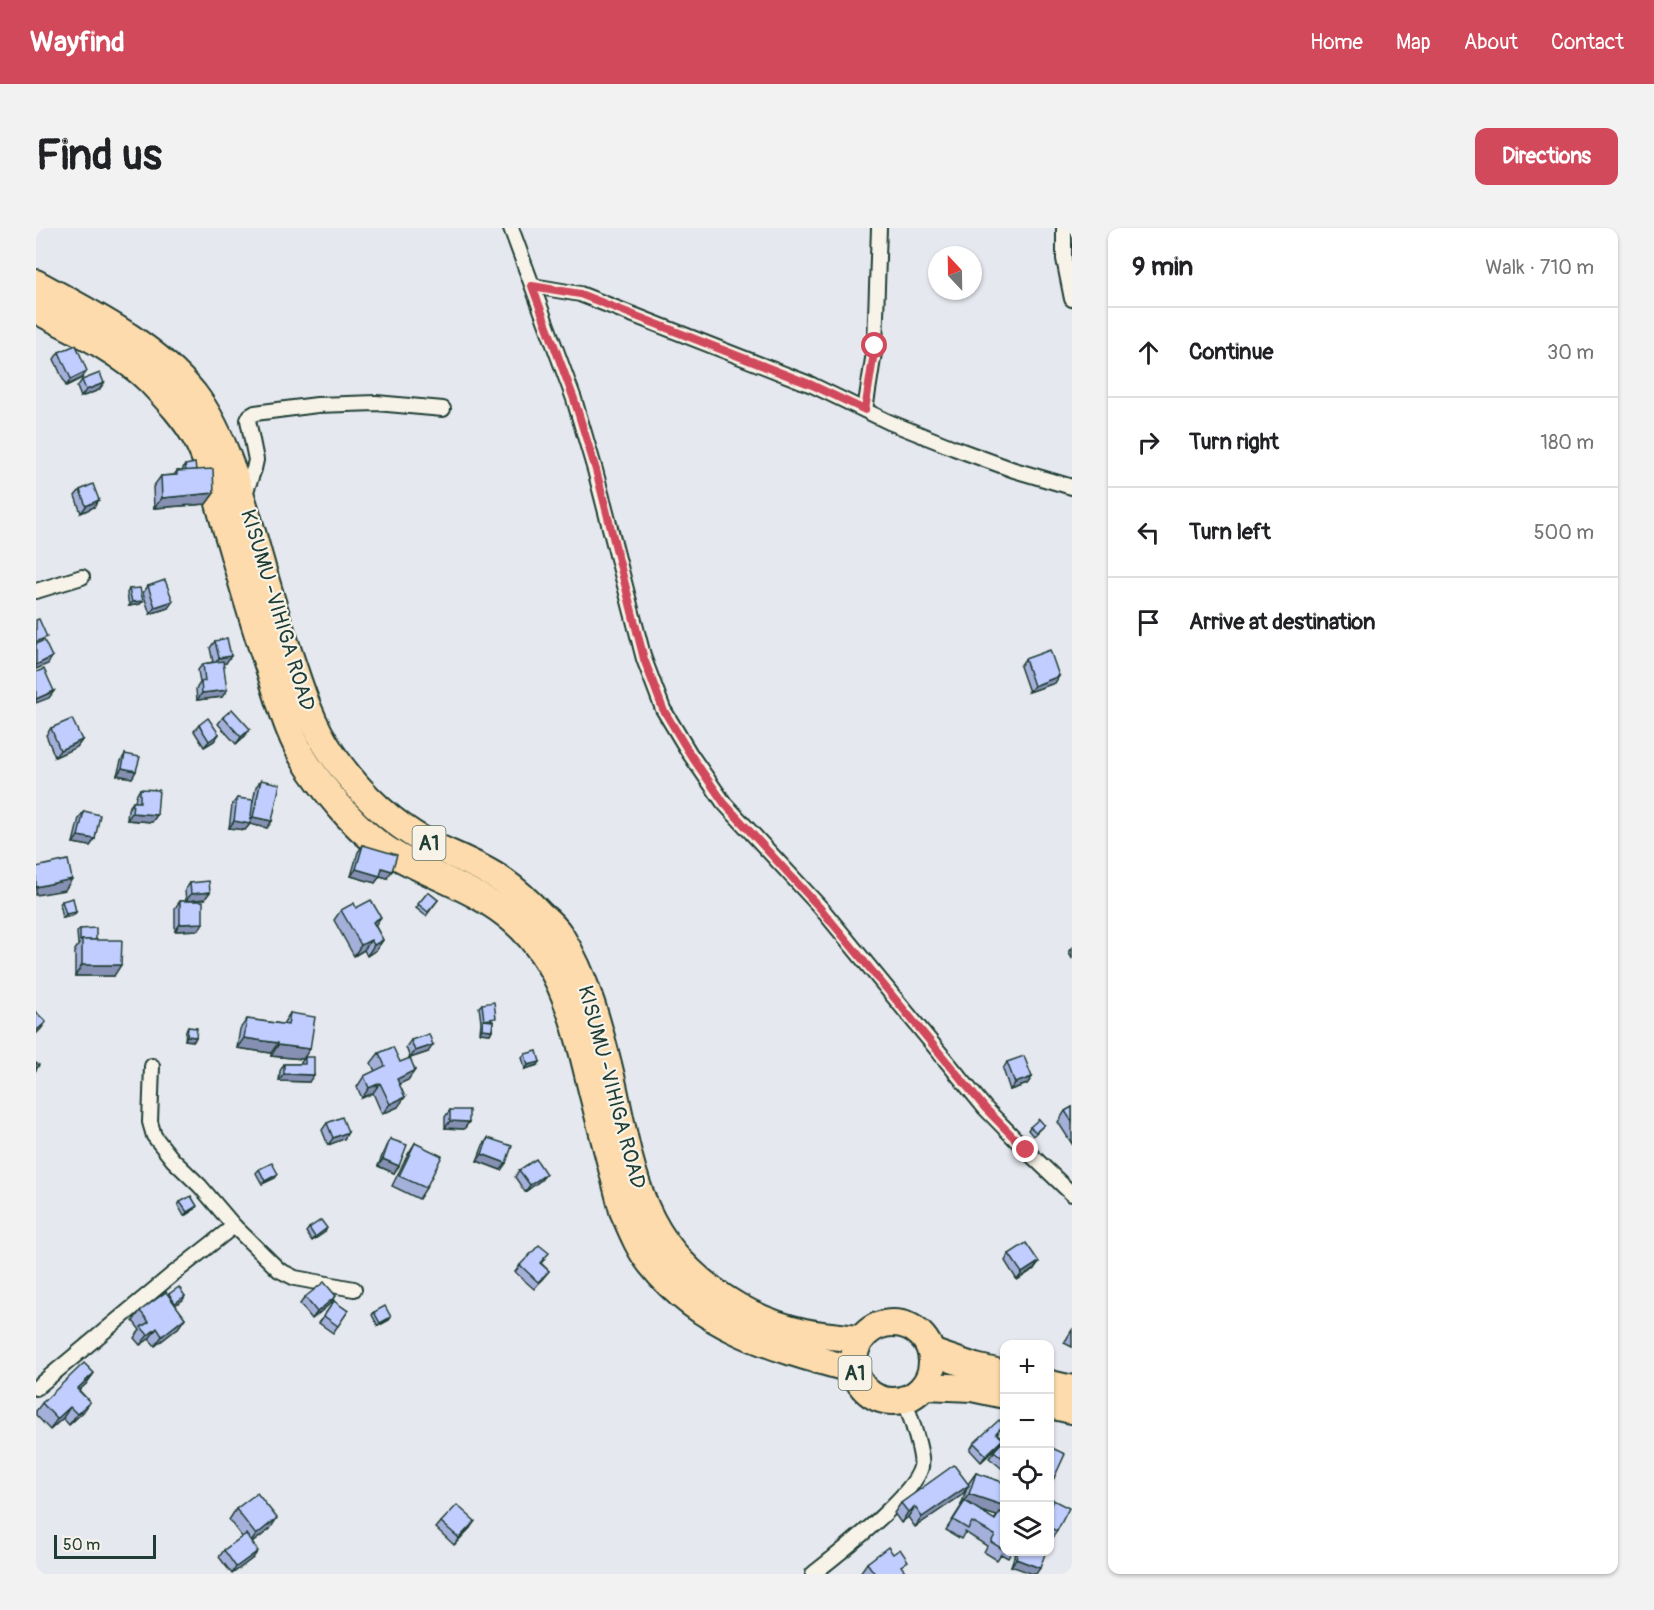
<!DOCTYPE html>
<html lang="en">
<head>
<meta charset="utf-8">
<style>
  body { margin:0; font-family:Pangolin,sans-serif; background:#f2f2f2; color:#202124 }
  .controls { position:absolute; right:18px; bottom:18px; display:grid; overflow:hidden; border-radius:12px; box-shadow:0 2px 4px #0004 }
  .controls button { width:54px; height:54px; display:grid; place-items:center; padding:0; border:0; border-bottom:2px solid #e0e0e0; background:#fff; color:#202124; font:30px sans-serif }
  .compass { position:absolute; left:892px; top:18px; width:54px; height:54px; border-radius:50%; background:#fff; box-shadow:0 2px 4px #0004; rotate:338deg }
  .scale { position:absolute; left:18px; bottom:15px; width:102px; box-sizing:border-box; padding-left:6px; border:3px solid #1f3d34; border-top:0; font-size:16px; line-height:21px; white-space:nowrap; color:#1f3d34; -webkit-text-stroke:4px #f7f3e8; paint-order:stroke }
  .stop { position:absolute; width:18px; height:18px; margin:-14px; border:4px solid #d1495b; border-radius:50%; background:#fff }
  .stop.end { background:#d1495b; border-color:#fff; box-shadow:0 2px 6px #0008 }
  .list { margin:0; padding:0; list-style:none }
  h2 { display:flex; justify-content:space-between; align-items:center; height:78px; margin:0; padding:0 24px; font-size:26px }
  h2 small { font-size:20px; font-weight:400; color:#757577 }
  .list li { display:grid; grid-template-columns:39px 1fr auto; gap:18px; align-items:center; box-sizing:border-box; height:90px; padding:0 24px; border-top:2px solid #e0e0e0 }
  .list b { display:block; font-size:22px; white-space:nowrap }
  .list em { font-size:20px; font-style:normal; color:#757577 }
  .icon { flex:none; width:33px; height:33px; fill:none; stroke:currentColor; stroke-width:2; stroke-linecap:round; stroke-linejoin:round }
  .map { position:relative; flex:none; width:1036px; height:1346px; overflow:hidden; border-radius:12px }
  header { display:flex; align-items:center; gap:36px; box-sizing:border-box; height:84px; padding:0 30px; background:#d1495b; color:#fff }
  header strong { font-size:28px }
  nav { display:flex; gap:33px; margin-inline-start:auto; font-size:21px }
  .intro { display:flex; align-items:center; justify-content:space-between; box-sizing:border-box; height:144px; padding:0 36px }
  h1 { margin:0; font-size:42px }
  .button { padding:15px 27px; border-radius:12px; background:#d1495b; color:#fff; font-size:21px; font-weight:700 }
  main { display:flex; gap:36px; padding:0 36px }
  aside { flex:1; background:#fff; border-radius:12px; box-shadow:0 2px 4px #0004 }
  .map>svg:first-child { display:block }
</style>
</head>
<body>
<header>
<strong>Wayfind</strong>
<nav><a>Home</a><a>Map</a><a>About</a><a>Contact</a></nav>
</header>
<div class="intro"><h1>Find us</h1><a class="button">Directions</a></div>
<main>
<div class="map">
<svg width="1036" height="1346" viewBox="0 0 1036 1346">
  <rect width="100%" height="100%" fill="#e6e8ef"/>
  <filter id="ink" filterUnits="userSpaceOnUse"><feTurbulence type="fractalNoise" baseFrequency=".0167" numOctaves="2"/><feDisplacementMap in="SourceGraphic" scale="12" xChannelSelector="R" yChannelSelector="G"/><feConvolveMatrix kernelMatrix="1 2 1 2 8 2 1 2 1" color-interpolation-filters="sRGB"/></filter>
  <g filter="url(#ink)">
    <g fill="none" stroke-linecap="round" stroke-linejoin="round">
      <defs>
        <g id="street">
          <polyline points="475,0 538,171 559,242 608,431 627,481 654,526 688,575 785,680 949,880 990,922 1036,966"/>
          <polyline points="1028,0 1028,31 1036,71"/>
          <polyline points="497,58 544,66 776,157 853,194 918,220 978,242 1036,259"/>
          <polyline points="829,182 839,118 843,0"/>
          <polyline points="208,268 218,241 220,232 212,192 214,188 219,185 281,177 340,175 407,181"/>
          <polyline points="0,363 46,349"/>
          <polyline points="198,998 243,1042 259,1050 318,1061"/>
          <polyline points="0,1160 137,1046 198,998 164,958 137,932 118,908 114,894 116,838"/>
          <path d="M777,1346c25,-20 101,-78 108,-107 3,-13 -12,-53 -16,-67"/>
        </g>
        <g id="highway">
          <path d="M0,55c56,31 117,60 158,111 16,21 27,45 36,70 22,58 34,119 55,178 13,38 24,79 47,112 25,36 56,67 94,88 25,13 53,22 77,39 13,9 26,21 37,33 7,6 15,13 20,21 27,43 39,92 51,141 10,43 17,91 35,132 28,64 91,109 158,124 18,4 38,5 57,7"/>
          <path d="M0,82c39,20 83,40 115,72 16,17 35,37 46,58 13,25 19,54 27,81 14,47 27,95 43,141 12,35 21,75 42,105 23,33 52,69 88,89 39,22 84,35 118,66 50,44 63,112 78,173 10,39 20,77 30,116 8,18 15,37 28,53 52,66 126,85 203,106"/>
          <circle cx="857" cy="1134" r="39"/>
          <polyline points="895,1124 939,1139 969,1146"/>
          <polyline points="1014,1156 1036,1161"/>
          <polyline points="889,1158 936,1160 969,1167"/>
          <polyline points="1014,1177 1036,1182"/>
        </g>
      </defs>
      <use href="#street" stroke="#1f3d34" stroke-width="18"/>
      <use href="#highway" stroke="#1f3d34" stroke-width="30"/>
      <use href="#street" stroke="#f7f3e8" stroke-width="14"/>
      <use href="#highway" stroke="#fddbac" stroke-width="26"/>
    </g>
    <g fill="#a5b0da" stroke="#1f3d34" stroke-width="1.5" fill-rule="evenodd">
      <polygon points="23,124 46,150 30,158 18,131"/>
      <polygon points="46,152 63,162 45,169 41,159"/>
      <polygon points="149,237 160,242 178,265 170,276 118,280 117,259 125,248 138,247 141,243 147,243 147,240"/>
      <polygon points="44,262 58,279 45,285 39,268"/>
      <polygon points="112,358 132,380 114,386 107,365"/>
      <polygon points="93,361 107,373 104,376 93,378 91,365"/>
      <polygon points="179,413 190,435 187,435 186,469 161,472 160,461 164,455 162,442 167,436 177,434 174,420"/>
      <polygon points="989,431 1023,448 1019,455 993,464 984,438"/>
      <polygon points="187,489 209,508 200,516 182,496"/>
      <polygon points="163,497 183,506 178,513 168,519 158,503"/>
      <polygon points="15,500 46,512 41,519 19,529 10,507"/>
      <polygon points="89,526 100,543 96,550 81,547 85,533"/>
      <polygon points="225,552 236,593 231,600 214,596 209,602 193,600 196,577 201,570 217,573 220,559"/>
      <polygon points="104,561 121,587 116,594 91,592 92,581 97,574 99,574 100,568"/>
      <polygon points="48,583 59,611 54,618 37,615 43,590"/>
      <polygon points="327,617 351,650 344,648 339,655 315,648 322,624"/>
      <polygon points="154,655 169,671 152,673 163,702 139,703 139,680 144,673 150,673 149,662"/>
      <polygon points="392,664 402,672 390,688 380,680"/>
      <polygon points="26,673 40,684 38,687 27,690 24,676"/>
      <polygon points="320,680 339,697 347,712 340,722 331,728 328,722 318,728 298,692 305,682"/>
      <polygon points="44,701 60,712 78,748 39,748 39,722 43,716 42,716 41,704"/>
      <polygon points="1036,720 1036,731 1033,724"/>
      <polygon points="446,776 457,794 456,802 454,806 444,805 445,794 443,779"/>
      <polygon points="254,785 267,831 235,828 235,825 201,820 204,801 211,791 247,796"/>
      <polygon points="152,799 160,809 158,813 149,812 150,802"/>
      <polygon points="375,812 392,824 374,830 370,819"/>
      <polygon points="343,825 379,842 372,852 363,856 362,879 346,886 337,865 326,870 321,859 328,848 339,843 335,835"/>
      <polygon points="489,826 502,837 489,841 486,829"/>
      <polygon points="269,829 273,854 243,853 244,843 248,836 264,836"/>
      <polygon points="971,834 996,849 991,856 974,862 967,841"/>
      <polygon points="1036,879 1036,916 1022,894 1029,883"/>
      <polygon points="414,882 433,894 428,901 409,900 409,889"/>
      <polygon points="291,895 312,904 308,911 292,917 286,902"/>
      <polygon points="1008,897 997,908 992,902 994,899"/>
      <polygon points="452,910 470,935 465,942 441,933 447,917"/>
      <polygon points="354,911 358,945 342,938 350,918"/>
      <polygon points="379,915 390,960 383,971 356,958 372,926"/>
      <polygon points="223,941 242,946 239,950 226,956 220,945"/>
      <polygon points="483,942 510,946 505,952 489,964 479,949"/>
      <polygon points="144,974 159,981 148,988 142,977"/>
      <polygon points="273,1000 289,1004 276,1013 270,1004"/>
      <polygon points="973,1026 998,1041 981,1052 969,1033"/>
      <polygon points="508,1032 505,1035 513,1043 498,1061 479,1044 484,1037"/>
      <polygon points="133,1066 149,1068 147,1072 139,1077 149,1090 142,1100 119,1118 113,1111 104,1117 98,1110 104,1102 97,1093 104,1083"/>
      <polygon points="269,1069 295,1075 276,1091 264,1076"/>
      <polygon points="298,1073 312,1083 297,1105 283,1095"/>
      <polygon points="338,1084 355,1089 353,1092 342,1098 336,1087"/>
      <polygon points="1036,1102 1036,1119 1028,1115"/>
      <polygon points="58,1145 50,1156 43,1162 54,1174 47,1184 33,1197 27,1190 14,1202 0,1187 0,1183 6,1175"/>
      <polygon points="963,1204 961,1206 967,1211 962,1218 945,1234 934,1222 938,1215"/>
      <polygon points="969,1211 969,1243 953,1230"/>
      <polygon points="1014,1219 1018,1250 1014,1256"/>
      <path d="M940,1245l29,10v28l-2,3 2,1v36h7l-4,7 -7,-4 -4,6 -13,-8 3,-6 -22,-14 -4,7 -15,-9 16,-25h-1l6,-17 -5,7 -47,32 -7,-10 -7,6 -7,-10 7,-10 67,-19zM945,1283l16,5 -3,4z"/>
      <polygon points="1017,1272 1021,1303 1016,1310 1014,1309 1014,1277"/>
      <polygon points="200,1281 234,1301 216,1315 217,1330 196,1346 183,1329 188,1322 206,1309 193,1292"/>
      <polygon points="405,1294 434,1300 418,1317 400,1300"/>
      <polygon points="980,1323 1010,1323 975,1338"/>
      <polygon points="831,1335 867,1341 871,1346 824,1346 824,1345"/>
    </g>
    <g fill="#8690b2" stroke="#1f3d34" stroke-width="1.5">
      <polygon points="51,143 46,150 30,158 35,151"/>
      <polygon points="68,155 63,162 45,169 50,162"/>
      <polygon points="178,265 170,276 118,280 126,270"/>
      <polygon points="63,272 58,279 45,285 50,278"/>
      <polygon points="107,373 104,376 93,378 96,374"/>
      <polygon points="137,373 132,380 114,386 119,379"/>
      <polygon points="195,428 190,435 178,437 183,430"/>
      <polygon points="16,429 12,436 0,441 0,437"/>
      <polygon points="1023,448 1019,455 993,464 998,458"/>
      <polygon points="191,462 186,469 161,472 166,465"/>
      <polygon points="18,463 13,470 0,475 0,471"/>
      <polygon points="214,501 209,508 200,516 205,509"/>
      <polygon points="183,506 178,513 168,519 173,513"/>
      <polygon points="46,512 41,519 19,529 24,522"/>
      <polygon points="86,540 100,543 96,550 81,547"/>
      <polygon points="96,585 121,587 116,594 91,592"/>
      <polygon points="217,589 236,593 231,600 214,596 209,602 193,600 198,593 213,595"/>
      <polygon points="42,608 59,611 54,618 37,615"/>
      <polygon points="346,640 356,643 351,650 341,647"/>
      <polygon points="320,641 344,648 339,655 315,648"/>
      <polygon points="36,651 29,662 0,667 0,659"/>
      <polygon points="174,664 169,671 150,673 155,666"/>
      <polygon points="40,684 38,687 27,690 30,686"/>
      <polygon points="345,689 338,699 337,694"/>
      <polygon points="167,695 163,702 139,703 144,696"/>
      <polygon points="335,712 328,722 318,728 325,717"/>
      <polygon points="347,712 340,722 331,728 338,717"/>
      <polygon points="46,737 85,737 78,748 39,748"/>
      <polygon points="10,794 5,801 0,806 1,802"/>
      <polygon points="446,801 456,802 454,806 444,805"/>
      <polygon points="151,808 160,809 158,813 149,812"/>
      <polygon points="208,810 242,815 235,825 201,820"/>
      <polygon points="242,817 274,821 267,831 235,828"/>
      <polygon points="397,817 392,824 374,830 379,823"/>
      <polygon points="504,834 502,837 489,841 492,837"/>
      <polygon points="379,842 372,852 353,861 361,851"/>
      <polygon points="248,846 278,847 273,854 243,853"/>
      <polygon points="996,849 991,856 974,862 979,855"/>
      <polygon points="344,855 337,865 326,870 333,860"/>
      <polygon points="369,869 362,879 346,886 354,876"/>
      <polygon points="414,893 433,894 428,901 409,900"/>
      <polygon points="312,904 308,911 292,917 297,910"/>
      <polygon points="446,926 470,935 465,942 441,933"/>
      <polygon points="347,931 363,938 358,945 342,938"/>
      <polygon points="242,946 239,950 226,956 229,953"/>
      <polygon points="510,946 505,952 489,964 494,957"/>
      <polygon points="161,978 159,981 148,988 151,984"/>
      <polygon points="291,1000 289,1004 276,1013 279,1009"/>
      <polygon points="1003,1034 998,1041 981,1052 986,1045"/>
      <polygon points="300,1068 295,1075 276,1091 281,1084"/>
      <polygon points="355,1089 353,1092 342,1098 344,1095"/>
      <polygon points="149,1090 142,1100 119,1118 126,1108"/>
      <polygon points="121,1100 113,1111 104,1117 112,1107"/>
      <polygon points="58,1145 50,1156 34,1171 41,1161"/>
      <polygon points="54,1174 47,1184 33,1197 41,1186"/>
      <polygon points="34,1179 27,1190 14,1202 21,1191"/>
      <polygon points="967,1211 962,1218 945,1234 950,1227"/>
      <polygon points="933,1257 926,1267 879,1299 886,1289"/>
      <polygon points="933,1266 969,1278 969,1283 964,1289 925,1277"/>
      <polygon points="879,1279 872,1289 865,1295 872,1284"/>
      <polygon points="241,1290 234,1301 213,1317 220,1307"/>
      <polygon points="439,1293 434,1300 418,1317 423,1310"/>
      <polygon points="222,1323 217,1330 196,1346 200,1339"/>
      <polygon points="980,1331 1004,1340 1000,1346 997,1346 975,1338"/>
    </g>
    <g fill="#c0cdfe" stroke="#1f3d34" stroke-width="1.5">
      <polygon points="40,117 51,143 35,151 23,124"/>
      <polygon points="64,145 68,155 50,162 46,152"/>
      <polygon points="159,235 160,242 150,243 149,237"/>
      <polygon points="177,241 178,265 126,270 125,248 141,247 141,243"/>
      <polygon points="57,256 63,272 50,278 44,262"/>
      <polygon points="129,352 137,373 119,379 112,358"/>
      <polygon points="104,360 107,373 96,374 93,361"/>
      <polygon points="3,391 11,409 0,414 0,392"/>
      <polygon points="191,410 195,428 183,430 179,413"/>
      <polygon points="8,412 16,429 0,437 0,416"/>
      <polygon points="1014,422 1023,448 998,458 989,431"/>
      <polygon points="187,433 191,462 166,465 165,454 169,453 167,436"/>
      <polygon points="8,441 18,463 0,471 0,444"/>
      <polygon points="196,481 214,501 205,509 187,489"/>
      <polygon points="172,490 183,506 173,513 163,497"/>
      <polygon points="36,491 46,512 24,522 15,500"/>
      <polygon points="89,526 104,529 100,543 86,540"/>
      <polygon points="225,552 244,556 236,593 217,589"/>
      <polygon points="104,561 123,562 121,587 96,585 97,574 104,574"/>
      <polygon points="201,570 217,572 214,596 198,593"/>
      <polygon points="48,583 64,587 59,611 42,608"/>
      <polygon points="327,617 361,627 356,643 346,640 344,648 320,641"/>
      <polygon points="32,632 36,651 0,659 0,639"/>
      <polygon points="173,653 174,664 155,666 154,655"/>
      <polygon points="392,664 402,672 392,684 382,676"/>
      <polygon points="37,670 40,684 30,686 26,673"/>
      <polygon points="335,672 345,689 337,694 347,712 338,717 335,712 325,717 305,682 318,675 320,680"/>
      <polygon points="144,673 167,673 167,695 144,696"/>
      <polygon points="60,700 60,712 46,712 46,713 44,713 44,701"/>
      <polygon points="46,712 86,712 85,737 46,737"/>
      <polygon points="458,774 460,790 448,792 446,776"/>
      <polygon points="0,784 10,794 1,802 0,801"/>
      <polygon points="254,785 279,789 274,821 242,817 242,815 208,810 211,791 252,797"/>
      <polygon points="447,792 457,793 456,802 446,801"/>
      <polygon points="152,799 161,800 160,809 151,808"/>
      <polygon points="393,806 397,817 379,823 375,812"/>
      <polygon points="357,819 364,834 374,830 379,842 361,851 369,869 354,876 344,855 333,860 328,848 349,838 343,825"/>
      <polygon points="501,823 504,834 492,837 489,826"/>
      <polygon points="988,828 996,849 979,855 971,834"/>
      <polygon points="269,829 278,829 278,847 248,846 248,836 269,836"/>
      <polygon points="0,835 3,837 0,842"/>
      <polygon points="1036,879 1036,894 1029,883"/>
      <polygon points="414,882 433,882 433,894 414,893"/>
      <polygon points="306,889 312,904 297,910 291,895"/>
      <polygon points="1003,891 1008,897 1000,904 994,899"/>
      <polygon points="452,910 476,918 470,935 446,926"/>
      <polygon points="354,911 371,917 363,938 347,931"/>
      <polygon points="379,915 406,928 390,960 363,948"/>
      <polygon points="500,931 510,946 494,957 483,942"/>
      <polygon points="236,935 242,946 229,953 223,941"/>
      <polygon points="155,968 161,978 151,984 144,974"/>
      <polygon points="285,992 291,1000 279,1009 273,1000"/>
      <polygon points="990,1015 1003,1034 986,1045 973,1026"/>
      <polygon points="503,1017 513,1025 504,1035 513,1043 502,1054 484,1037"/>
      <polygon points="288,1054 300,1068 281,1084 269,1069"/>
      <polygon points="143,1059 149,1068 139,1075 133,1066"/>
      <polygon points="130,1064 149,1090 126,1108 121,1100 112,1107 105,1099 113,1094 104,1083"/>
      <polygon points="298,1073 312,1083 302,1098 288,1088"/>
      <polygon points="349,1078 355,1089 344,1095 338,1084"/>
      <polygon points="48,1135 58,1145 41,1161 54,1174 41,1186 34,1179 21,1191 6,1175"/>
      <polygon points="963,1192 968,1197 960,1205 967,1211 950,1227 938,1215"/>
      <polygon points="969,1211 969,1232 958,1223"/>
      <polygon points="1014,1219 1029,1226 1018,1250 1014,1248"/>
      <polygon points="918,1237 933,1257 886,1289 879,1279 872,1284 865,1275"/>
      <polygon points="940,1245 969,1255 969,1278 933,1266"/>
      <polygon points="221,1265 241,1290 220,1307 200,1281"/>
      <polygon points="1017,1272 1033,1280 1021,1303 1014,1300 1014,1279"/>
      <polygon points="929,1273 959,1292 964,1284 969,1287 968,1322 955,1314 959,1307 936,1294 932,1301 917,1292"/>
      <polygon points="421,1277 439,1293 423,1310 405,1294"/>
      <polygon points="210,1306 222,1323 200,1339 188,1322"/>
      <polygon points="852,1319 857,1326 864,1321 872,1333 865,1338 871,1346 839,1346 831,1335"/>
      <polygon points="982,1323 1010,1323 1004,1340 980,1331"/>
    </g>
  </g>
  <g fill="none" stroke-linecap="round" stroke-linejoin="round" filter="url(#ink)">
    <polyline stroke="#d1495b" stroke-width="8" points="839,118 829,182 776,157 544,66 496,58 538,171 560,242 608,431 627,481 654,526 688,575 784,680 949,880 990,922"/>
  </g>
  <g text-anchor="middle" stroke-width="4.5" stroke-linejoin="round" paint-order="stroke">
    <g fill="#f7f3e8" stroke="#60746a" stroke-width="1.5">
      <rect x="376.5" y="598" width="33" height="34" rx="4.5"/>
      <rect x="802.5" y="1128" width="33" height="34" rx="4.5"/>
    </g>
    <g font-size="20" font-weight="bold" fill="#1f3d34">
      <text x="393" y="622">A1</text>
      <text x="819" y="1152">A1</text>
    </g>
    <g font-size="21" fill="#1f3d34" stroke="#f7f3e8">
      <text transform="translate(242 382) rotate(73)" y="7">KISUMU -VIHIGA ROAD</text>
      <text transform="translate(576 859) rotate(75)" y="7">KISUMU -VIHIGA ROAD</text>
    </g>
  </g>
</svg>
<div class="controls">
<button>+</button>
<button>−</button>
<button><svg class="icon" aria-label="locate" viewBox="0 0 24 24"><circle cx="12" cy="12" r="6"/><path d="M12 2v4M12 18v4M2 12h4M18 12h4"/></svg></button>
<button><svg class="icon" aria-label="layers" viewBox="0 0 24 24"><path d="M12 4l9 5-9 5-9-5zM3 14l9 5 9-5"/></svg></button>
</div>
<svg class="compass" viewBox="-18 -18 36 36"><path d="M0-13l5 13h-10z" fill="#e53935"/><path d="M0 13l5-13h-10z" fill="#757577"/></svg>
<div class="scale">50 m</div>
<div class="stop" style="left:839px;top:118px"></div>
<div class="stop end" style="left:990px;top:922px"></div>
</div>
<aside>
<h2>9 min<small>Walk · 710 m</small></h2>
<ul class="list">
<li><svg class="icon" aria-label="ahead" viewBox="0 0 24 24"><path d="M12 20V5M6 11l6-6 6 6"/></svg><div><b>Continue</b></div><em>30 m</em></li>
<li><svg class="icon" aria-label="right" viewBox="0 0 24 24"><path d="M7 20v-9h11M14 6l5 5-5 5"/></svg><div><b>Turn right</b></div><em>180 m</em></li>
<li><svg class="icon" aria-label="left" viewBox="0 0 24 24"><path d="M17 20v-9H6M10 6l-5 5 5 5"/></svg><div><b>Turn left</b></div><em>500 m</em></li>
<li><svg class="icon" aria-label="arrive" viewBox="0 0 24 24"><path d="M6 21V4h12l-3 4 3 4H6"/></svg><div><b>Arrive at destination</b></div></li>
</ul>
</aside>
</main>
</body>
</html>
